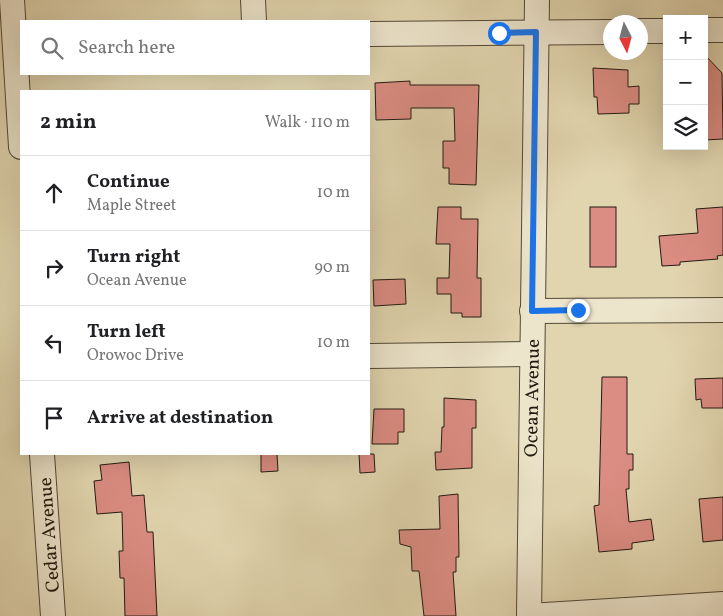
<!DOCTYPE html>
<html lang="en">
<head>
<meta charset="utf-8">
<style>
  body { margin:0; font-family:Vollkorn,serif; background:#f2f2f2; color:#202124 }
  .controls { position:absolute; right:15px; top:15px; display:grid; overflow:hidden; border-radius:0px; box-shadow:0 5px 20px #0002 }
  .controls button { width:45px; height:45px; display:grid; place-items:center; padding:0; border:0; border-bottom:1px solid #e0e0e0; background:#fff; color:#202124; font:25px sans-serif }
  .compass { position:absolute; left:603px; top:15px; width:45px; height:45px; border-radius:50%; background:#fff; box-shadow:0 5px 20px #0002; rotate:174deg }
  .stop { position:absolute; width:15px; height:15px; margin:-11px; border:4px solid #1a73e8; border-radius:50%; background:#fff }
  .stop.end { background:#1a73e8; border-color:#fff; box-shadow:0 1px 5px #0008 }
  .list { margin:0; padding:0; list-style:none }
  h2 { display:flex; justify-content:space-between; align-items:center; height:65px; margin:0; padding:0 20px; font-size:21px }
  h2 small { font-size:16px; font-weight:400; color:#757577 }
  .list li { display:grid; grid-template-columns:32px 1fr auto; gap:15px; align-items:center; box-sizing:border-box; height:75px; padding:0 20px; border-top:1px solid #e0e0e0 }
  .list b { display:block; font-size:19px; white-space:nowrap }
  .list p { margin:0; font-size:16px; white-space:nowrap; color:#757577 }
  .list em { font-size:16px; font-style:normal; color:#757577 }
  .icon { flex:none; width:28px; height:28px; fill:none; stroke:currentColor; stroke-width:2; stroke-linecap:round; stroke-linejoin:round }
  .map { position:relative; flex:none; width:723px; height:616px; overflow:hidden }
  .search { position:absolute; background:#fff; box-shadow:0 5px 20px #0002; left:20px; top:20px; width:350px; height:55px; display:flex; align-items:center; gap:12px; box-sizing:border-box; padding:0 18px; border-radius:0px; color:#757577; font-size:19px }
  .panel { position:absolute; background:#fff; box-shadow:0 5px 20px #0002; left:20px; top:90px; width:350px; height:365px; border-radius:0px }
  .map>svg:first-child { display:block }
</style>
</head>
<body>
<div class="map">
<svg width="723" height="616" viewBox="0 0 723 616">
  <rect width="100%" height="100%" fill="#e1d5af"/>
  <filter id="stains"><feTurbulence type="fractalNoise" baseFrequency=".004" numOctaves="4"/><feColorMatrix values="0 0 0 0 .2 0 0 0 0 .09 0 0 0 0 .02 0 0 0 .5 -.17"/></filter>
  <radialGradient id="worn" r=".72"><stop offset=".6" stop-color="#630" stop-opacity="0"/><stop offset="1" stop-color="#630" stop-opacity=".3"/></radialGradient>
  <g fill="#dc8d83" stroke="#221a10">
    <polygon points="704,54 722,73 723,139 704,140"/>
    <polygon points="593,68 628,70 628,87 639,86 639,104 629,104 629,113 598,114 597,97 594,97"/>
    <polygon points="410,81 410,85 479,85 476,185 449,184 449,168 443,168 443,141 455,141 454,108 411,108 411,119 376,120 375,83"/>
    <polygon points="438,207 461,207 461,219 478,219 477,278 481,278 481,317 462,317 462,313 451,313 451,294 437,294 437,278 449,278 450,244 436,244"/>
    <rect x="590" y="207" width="26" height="60"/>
    <polygon points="723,207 723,255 717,256 718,259 680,262 680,265 662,266 659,236 698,233 696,209"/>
    <polygon points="405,279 406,304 374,306 373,280"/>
    <polygon points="602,377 627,377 627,454 633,454 633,470 629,470 629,489 626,489 629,522 651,519 654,540 632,543 632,549 599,552 594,506 599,505"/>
    <polygon points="723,378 723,408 702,408 701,399 696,400 695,379"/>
    <polygon points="444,398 476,400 476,428 472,428 472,468 436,470 435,452 441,452 442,427 444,427"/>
    <polygon points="374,409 404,409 404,432 398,432 398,444 372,444"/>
    <polygon points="261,454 277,454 278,471 261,472"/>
    <polygon points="359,454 374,454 375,472 360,473"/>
    <polygon points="129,462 132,496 144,495 147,532 153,532 157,616 125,616 124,578 120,578 119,551 123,551 122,512 97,514 94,481 102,480 100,465"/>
    <polygon points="458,494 459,557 456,557 456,572 453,572 456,616 424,616 419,571 412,571 411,547 400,544 399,530 440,529 439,496"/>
    <polygon points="723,497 723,540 703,542 699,499"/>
  </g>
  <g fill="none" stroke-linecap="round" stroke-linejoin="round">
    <defs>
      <g id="street">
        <polyline points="12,0 21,147"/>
        <polyline points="253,0 254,21"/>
        <polyline points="704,30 723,30"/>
        <polyline points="640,31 667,31"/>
        <polyline points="369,34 610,32"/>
        <polyline points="532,311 723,310"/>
        <polyline points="369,356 531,354"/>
        <polyline points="42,454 53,616"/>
        <polyline points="529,616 537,0"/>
        <polyline points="529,616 723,604"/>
      </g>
    </defs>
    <use href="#street" stroke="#524938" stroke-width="26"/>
    <use href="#street" stroke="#ece4cb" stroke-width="24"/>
  </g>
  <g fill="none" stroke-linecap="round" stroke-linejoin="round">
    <polyline stroke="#1a73e8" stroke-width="6" points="499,33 536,32 532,311 578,310"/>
  </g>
  <g text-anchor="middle" stroke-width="4" stroke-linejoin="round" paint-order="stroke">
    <g font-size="19" fill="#221a10" stroke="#ece4cb">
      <text transform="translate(531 398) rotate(-89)" y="7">Ocean Avenue</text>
      <text transform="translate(48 535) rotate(-94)" y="7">Cedar Avenue</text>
    </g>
  </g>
  <rect width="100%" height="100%" filter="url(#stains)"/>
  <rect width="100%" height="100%" fill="url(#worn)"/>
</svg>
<div class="controls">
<button>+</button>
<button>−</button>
<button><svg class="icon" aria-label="layers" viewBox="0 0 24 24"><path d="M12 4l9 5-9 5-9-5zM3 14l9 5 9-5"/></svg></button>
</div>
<svg class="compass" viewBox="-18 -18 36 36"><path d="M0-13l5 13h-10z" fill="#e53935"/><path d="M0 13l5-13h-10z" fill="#757577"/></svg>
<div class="stop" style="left:499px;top:33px"></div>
<div class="stop end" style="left:578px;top:310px"></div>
<div class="search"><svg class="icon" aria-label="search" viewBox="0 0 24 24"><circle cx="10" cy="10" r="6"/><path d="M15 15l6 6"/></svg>Search here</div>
<section class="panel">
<h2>2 min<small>Walk · 110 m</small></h2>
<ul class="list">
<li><svg class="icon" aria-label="ahead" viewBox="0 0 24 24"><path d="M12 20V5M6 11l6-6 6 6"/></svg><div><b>Continue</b><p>Maple Street</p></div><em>10 m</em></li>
<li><svg class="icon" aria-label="right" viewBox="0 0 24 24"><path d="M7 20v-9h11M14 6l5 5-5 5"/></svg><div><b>Turn right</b><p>Ocean Avenue</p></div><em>90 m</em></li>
<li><svg class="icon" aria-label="left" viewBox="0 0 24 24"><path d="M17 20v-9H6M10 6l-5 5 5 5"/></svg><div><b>Turn left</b><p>Orowoc Drive</p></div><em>10 m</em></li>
<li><svg class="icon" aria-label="arrive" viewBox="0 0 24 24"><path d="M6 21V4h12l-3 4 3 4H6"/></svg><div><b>Arrive at destination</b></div></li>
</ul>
</section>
</div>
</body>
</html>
